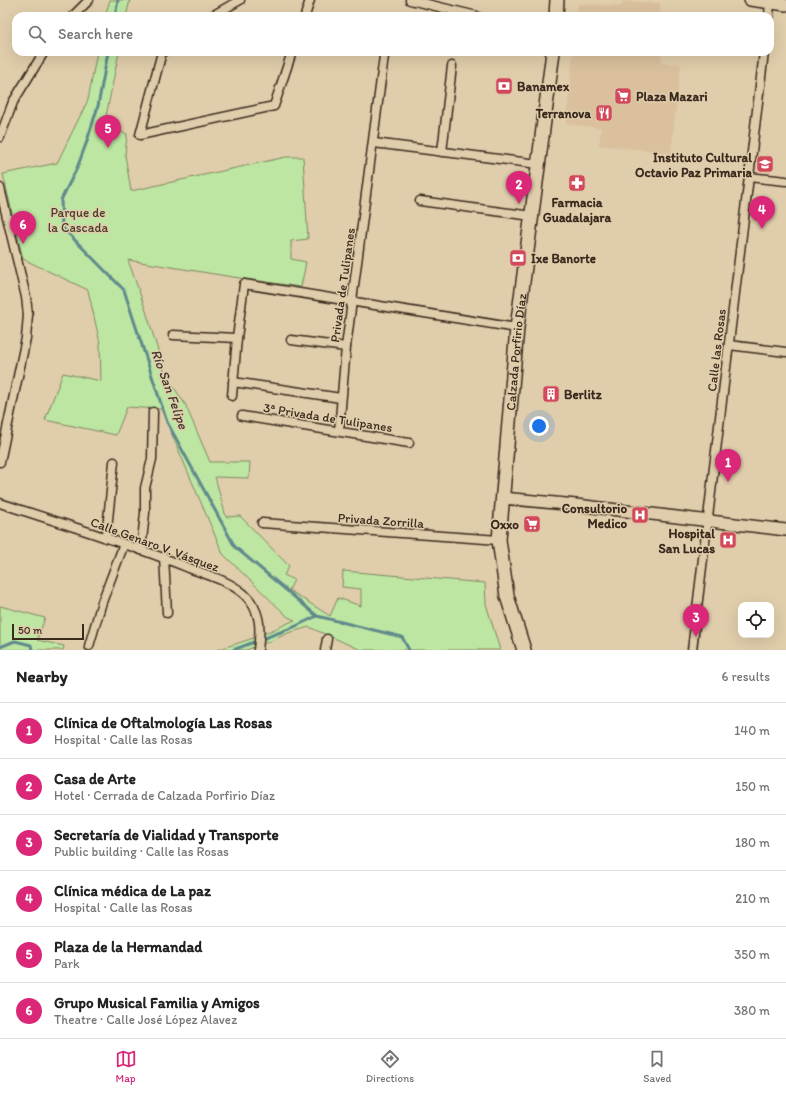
<!DOCTYPE html>
<html lang="en">
<head>
<meta charset="utf-8">
<style>
  body { margin:0; font-family:Itim,sans-serif; background:#f6f6f6; color:#222 }
  .controls { position:absolute; right:12px; bottom:12px; display:grid; overflow:hidden; border-radius:8px; box-shadow:0 4px 16px #0002 }
  .controls button { width:36px; height:36px; display:grid; place-items:center; padding:0; border:0; border-bottom:1px solid #e0e0e0; background:#fff; color:#222; font:20px sans-serif }
  .scale { position:absolute; left:12px; bottom:10px; width:72px; box-sizing:border-box; padding-left:4px; border:2px solid #3b2a1e; border-top:0; font-size:11px; line-height:14px; white-space:nowrap; color:#3b2a1e; -webkit-text-stroke:3px #e0cdab; paint-order:stroke }
  .you { position:absolute; left:539px; top:426px; width:14px; height:14px; margin:-10px; border:3px solid #fff; border-radius:50%; background:#1a73e8; box-shadow:0 0 0 6px #1a73e833 }
  .badge { display:grid; place-items:center; width:26px; height:26px; border-radius:50%; background:#db2777; color:#fff; font-size:13px; font-weight:700 }
  .pin { position:absolute; translate:-50% -33px; filter:drop-shadow(0 1px 2px #0008) }
  .pin::after { content:''; position:absolute; top:21px; width:14px; height:12px; background:inherit; clip-path:polygon(0 0,100% 0,50% 100%) }
  .list { margin:0; padding:0; list-style:none }
  h2 { display:flex; justify-content:space-between; align-items:center; height:52px; margin:0; padding:0 16px; font-size:17px }
  h2 small { font-size:13px; font-weight:400; color:#767676 }
  .list li { display:grid; grid-template-columns:26px 1fr auto; gap:12px; align-items:center; box-sizing:border-box; height:56px; padding:0 16px; border-top:1px solid #e0e0e0 }
  .list b { display:block; font-size:15px; white-space:nowrap }
  .list p { margin:0; font-size:13px; white-space:nowrap; color:#767676 }
  .list em { font-size:13px; font-style:normal; color:#767676 }
  .icon { flex:none; width:22px; height:22px; fill:none; stroke:currentColor; stroke-width:2; stroke-linecap:round; stroke-linejoin:round }
  .map { position:relative; flex:none; width:786px; height:650px; overflow:hidden }
  .search { position:absolute; background:#fff; box-shadow:0 4px 16px #0002; left:12px; right:12px; top:12px; height:44px; display:flex; align-items:center; gap:10px; box-sizing:border-box; padding:0 14px; border-radius:12px; color:#767676; font-size:15px }
  .sheet { height:388px; background:#fff }
  nav { display:flex; justify-content:space-around; align-items:center; box-sizing:border-box; height:56px; border-top:1px solid #e0e0e0; background:#fff; font-size:11px; color:#767676 }
  nav a { display:grid; justify-items:center; gap:2px }
  nav .on { color:#db2777 }
  .map>svg:first-child { display:block }
</style>
</head>
<body>
<div class="map">
<svg width="786" height="650" viewBox="0 0 786 650">
  <rect width="100%" height="100%" fill="#e0cdab"/>
  <filter id="ink" filterUnits="userSpaceOnUse"><feTurbulence type="fractalNoise" baseFrequency=".025" numOctaves="2"/><feDisplacementMap in="SourceGraphic" scale="8" xChannelSelector="R" yChannelSelector="G"/><feConvolveMatrix kernelMatrix="1 2 1 2 8 2 1 2 1" color-interpolation-filters="sRGB"/></filter>
  <g filter="url(#ink)">
    <g fill="#dac09d">
      <polygon points="623,1 660,3 660,16 577,16 578,4 622,6"/>
      <polygon points="573,52 661,52 662,63 681,64 671,153 599,145 601,128 566,124"/>
    </g>
    <g fill="#bde6a2" stroke="#7c8860">
      <polygon points="110,0 130,0 126,16 105,16"/>
      <polygon points="97,52 119,52 104,126 127,134 125,155 131,191 286,157 303,157 308,239 291,241 291,259 306,262 301,287 233,277 128,260 146,311 165,374 185,404 210,462 250,462 249,478 215,477 226,517 240,516 289,566 284,575 294,580 289,590 330,616 338,598 361,606 361,589 342,587 343,571 485,583 486,604 500,650 361,650 309,627 288,633 271,641 246,650 217,650 257,637 295,620 288,617 223,554 161,409 127,407 116,435 45,420 63,373 101,381 100,343 88,290 23,259 3,174 57,163 88,100"/>
      <polygon points="0,606 45,618 37,640 64,646 63,650 0,650"/>
    </g>
    <g fill="none" stroke-linecap="round" stroke-linejoin="round">
      <g stroke="#61898c" stroke-width="3">
        <polyline points="115,16 118,0"/>
        <polyline points="108,52 98,106 86,144 77,168 61,200 62,227 124,290 167,422 235,547 317,616 402,637 409,650"/>
        <polyline points="0,647 15,641 31,645 32,650"/>
        <polyline points="233,650 294,627 317,616"/>
      </g>
      <defs>
        <g id="minor">
          <polyline points="410,0 477,16"/>
          <polyline points="73,16 89,0"/>
          <polyline points="212,16 240,0"/>
          <polyline points="305,16 310,0"/>
          <polyline points="769,16 770,0"/>
          <polyline points="162,52 140,135 274,106 292,52"/>
          <polyline points="0,137 13,102 44,52"/>
          <polyline points="374,143 538,164"/>
          <polyline points="442,152 452,66"/>
          <polyline points="749,177 786,181"/>
          <polyline points="0,188 26,297 28,315 26,338 0,462"/>
          <polyline points="420,201 532,216"/>
          <polyline points="173,335 237,338"/>
          <polyline points="291,340 346,347"/>
          <polyline points="729,345 786,352"/>
          <polyline points="233,382 341,398"/>
          <polyline points="232,396 237,338 244,284 517,328"/>
          <polyline points="242,416 409,443"/>
          <polyline points="339,431 346,347 384,56"/>
          <path d="M0,503c63,21 128,40 189,65 19,7 40,13 55,26 17,16 17,34 14,56"/>
          <polyline points="262,523 499,540"/>
          <polyline points="106,538 114,462"/>
          <polyline points="141,550 145,513 145,488 152,459 153,412"/>
          <polyline points="164,557 167,613"/>
          <polyline points="89,646 102,602 124,544"/>
          <polyline points="325,650 327,639"/>
          <polyline points="692,650 764,52"/>
        </g>
        <g id="tertiary">
          <polyline points="750,0 786,5"/>
          <polyline points="502,498 576,505 786,530"/>
        </g>
        <g id="primary">
          <polyline points="556,16 557,0"/>
          <path id="s1" d="M524,650l-17,-54 -8,-56 18,-212 36,-276"/>
        </g>
      </defs>
      <use href="#minor" stroke="#3b2a1e" stroke-width="11"/>
      <use href="#tertiary" stroke="#3b2a1e" stroke-width="14"/>
      <use href="#primary" stroke="#3b2a1e" stroke-width="16"/>
      <use href="#minor" stroke="#e0cdab" stroke-width="8"/>
      <use href="#tertiary" stroke="#e0cdab" stroke-width="11"/>
      <use href="#primary" stroke="#e0cdab" stroke-width="13"/>
    </g>
  </g>
  <defs>
    <symbol id="bank-square" viewBox="-11 -11 22 22"><rect x="-9" y="-9" width="18" height="18" rx="4" fill="#d1495b" stroke="#e0cdab"/><path d="M-6-4H6V4H-6ZM0-2.3a2.3 2.3 0 1 0 0 4.6a2.3 2.3 0 1 0 0-4.6Z" fill="#fff"/></symbol>
    <symbol id="supermarket-square" viewBox="-11 -11 22 22"><rect x="-9" y="-9" width="18" height="18" rx="4" fill="#d1495b" stroke="#e0cdab"/><path d="M-6-5.5h2.5l.6 2H6L4.5 2H-2.5L-4.4-4H-6ZM-1.5 3.2a1.3 1.3 0 1 0 .1 0ZM3 3.2a1.3 1.3 0 1 0 .1 0Z" fill="#fff"/></symbol>
    <symbol id="restaurant-square" viewBox="-11 -11 22 22"><rect x="-9" y="-9" width="18" height="18" rx="4" fill="#d1495b" stroke="#e0cdab"/><path d="M-5-6h1v4h1v-4h1v4h1v-4h1v5L-1.5 .5V6h-2V.5L-5-1ZM5-6V6H3V1.5H1.5Q1.5-4 5-6Z" fill="#fff"/></symbol>
    <symbol id="school-square" viewBox="-11 -11 22 22"><rect x="-9" y="-9" width="18" height="18" rx="4" fill="#d1495b" stroke="#e0cdab"/><path d="M0-5L7-2L0 1L-7-2ZM-4 1L0 2.5L4 1V4Q0 6-4 4Z" fill="#fff"/></symbol>
    <symbol id="pharmacy-square" viewBox="-11 -11 22 22"><rect x="-9" y="-9" width="18" height="18" rx="4" fill="#d1495b" stroke="#e0cdab"/><path d="M-2-6h4v4h4v4h-4v4h-4v-4h-4v-4h4Z" fill="#fff"/></symbol>
    <symbol id="building-square" viewBox="-11 -11 22 22"><rect x="-9" y="-9" width="18" height="18" rx="4" fill="#d1495b" stroke="#e0cdab"/><path d="M-4-6H4V6H1V3H-1V6H-4ZM-2.5-4.3h1.7v1.8h-1.7ZM.8-4.3h1.7v1.8H.8ZM-2.5-1h1.7V.8h-1.7ZM.8-1h1.7V.8H.8Z" fill="#fff"/></symbol>
    <symbol id="hospital-square" viewBox="-11 -11 22 22"><rect x="-9" y="-9" width="18" height="18" rx="4" fill="#d1495b" stroke="#e0cdab"/><path d="M-5-5h3v3.5h4V-5h3V5h-3V1.5h-4V5h-3Z" fill="#fff"/></symbol>
  </defs>
  <g fill-rule="evenodd">
    <use href="#bank-square" x="494" y="76" width="20" height="20"/>
    <use href="#supermarket-square" x="613" y="86" width="20" height="20"/>
    <use href="#restaurant-square" x="594" y="103" width="20" height="20"/>
    <use href="#school-square" x="755" y="154" width="20" height="20"/>
    <use href="#pharmacy-square" x="567" y="173" width="20" height="20"/>
    <use href="#bank-square" x="508" y="248" width="20" height="20"/>
    <use href="#building-square" x="541" y="384" width="20" height="20"/>
    <use href="#hospital-square" x="630" y="505" width="20" height="20"/>
    <use href="#supermarket-square" x="522" y="514" width="20" height="20"/>
    <use href="#hospital-square" x="718" y="530" width="20" height="20"/>
  </g>
  <g text-anchor="middle" stroke-width="3" stroke-linejoin="round" paint-order="stroke">
    <g font-size="13" font-weight="bold" fill="#3b2a1e" stroke="#e0cdab" text-anchor="end">
      <text x="517" y="91" text-anchor="start">Banamex</text>
      <text x="636" y="101" text-anchor="start">Plaza Mazari</text>
      <text x="591" y="118">Terranova</text>
      <text x="752" y="162">Instituto Cultural<tspan x="752" dy="15">Octavio Paz Primaria</tspan></text>
      <text x="577" y="207" text-anchor="middle">Farmacia<tspan x="577" dy="15">Guadalajara</tspan></text>
      <text x="531" y="263" text-anchor="start">Ixe Banorte</text>
      <text x="564" y="399" text-anchor="start">Berlitz</text>
      <text x="627" y="513">Consultorio<tspan x="627" dy="15">Medico</tspan></text>
      <text x="519" y="529">Oxxo</text>
      <text x="715" y="538">Hospital<tspan x="715" dy="15">San Lucas</tspan></text>
    </g>
    <g font-size="13" fill="#483d2b" stroke="#e0cdab">
      <text x="78" y="217">Parque de<tspan x="78" dy="15">la Cascada</tspan></text>
    </g>
    <g font-size="13" fill="#3b2a1e" stroke="#e0cdab">
      <text transform="translate(342 285) rotate(-82)" y="5">Privada de Tulipanes</text>
      <text transform="translate(716 350) rotate(-83)" y="5">Calle las Rosas</text>
      <text dy="5" stroke="none"><textPath href="#s1" startOffset="302">Calzada Porfirio Díaz</textPath></text>
      <text transform="translate(328 417) rotate(9)" y="5">3ª Privada de Tulipanes</text>
      <text transform="translate(381 520) rotate(4)" y="5">Privada Zorrilla</text>
      <text transform="translate(155 544) rotate(20)" y="5">Calle Genaro V. Vásquez</text>
    </g>
    <g font-size="14" font-style="italic" fill="#413a30" stroke="#e0cdab">
      <text transform="translate(170 389) rotate(70)" y="5">Río San Felipe</text>
    </g>
  </g>
</svg>
<div class="controls">
<button><svg class="icon" aria-label="locate" viewBox="0 0 24 24"><circle cx="12" cy="12" r="6"/><path d="M12 2v4M12 18v4M2 12h4M18 12h4"/></svg></button>
</div>
<div class="scale">50 m</div>
<div class="you"></div>
<div class="pin badge" style="left:728px;top:482px">1</div>
<div class="pin badge" style="left:519px;top:204px">2</div>
<div class="pin badge" style="left:696px;top:637px">3</div>
<div class="pin badge" style="left:762px;top:229px">4</div>
<div class="pin badge" style="left:108px;top:148px">5</div>
<div class="pin badge" style="left:23px;top:244px">6</div>
<div class="search"><svg class="icon" aria-label="search" viewBox="0 0 24 24"><circle cx="10" cy="10" r="6"/><path d="M15 15l6 6"/></svg>Search here</div>
</div>
<section class="sheet">
<h2>Nearby<small>6 results</small></h2>
<ul class="list">
<li><span class="badge">1</span><div><b>Clínica de Oftalmología Las Rosas</b><p>Hospital · Calle las Rosas</p></div><em>140 m</em></li>
<li><span class="badge">2</span><div><b>Casa de Arte</b><p>Hotel · Cerrada de Calzada Porfirio Díaz</p></div><em>150 m</em></li>
<li><span class="badge">3</span><div><b>Secretaría de Vialidad y Transporte</b><p>Public building · Calle las Rosas</p></div><em>180 m</em></li>
<li><span class="badge">4</span><div><b>Clínica médica de La paz</b><p>Hospital · Calle las Rosas</p></div><em>210 m</em></li>
<li><span class="badge">5</span><div><b>Plaza de la Hermandad</b><p>Park</p></div><em>350 m</em></li>
<li><span class="badge">6</span><div><b>Grupo Musical Familia y Amigos</b><p>Theatre · Calle José López Alavez</p></div><em>380 m</em></li>
</ul>
</section>
<nav>
<a class="on"><svg class="icon" aria-label="map" viewBox="0 0 24 24"><path d="M3 6l6-2 6 2 6-2v14l-6 2-6-2-6 2zM9 4v14M15 6v14"/></svg>Map</a>
<a><svg class="icon" aria-label="directions" viewBox="0 0 24 24"><path d="M12 3l9 9-9 9-9-9zM9 14v-3h6M13 9l2 2-2 2"/></svg>Directions</a>
<a><svg class="icon" aria-label="saved" viewBox="0 0 24 24"><path d="M7 4h10v16l-5-4-5 4z"/></svg>Saved</a>
</nav>
</body>
</html>
